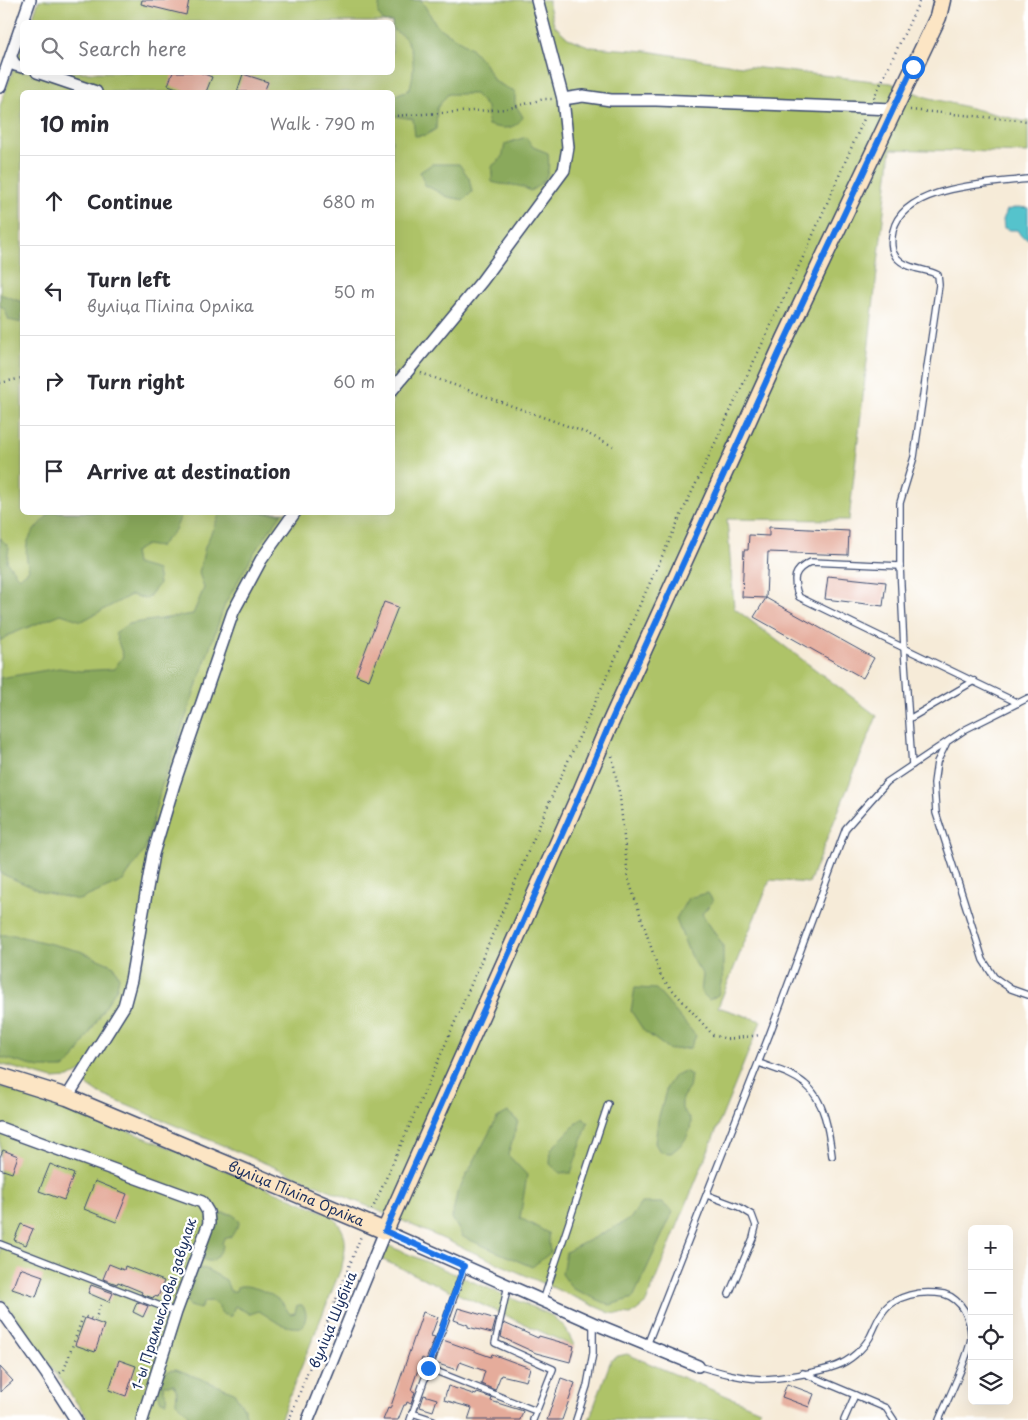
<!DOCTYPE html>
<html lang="en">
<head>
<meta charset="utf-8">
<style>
  body { margin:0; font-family:"Playpen Sans",sans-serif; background:#f2f2f3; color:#2b2b33 }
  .controls { position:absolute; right:15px; bottom:15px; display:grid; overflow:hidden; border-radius:8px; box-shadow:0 5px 20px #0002 }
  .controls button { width:45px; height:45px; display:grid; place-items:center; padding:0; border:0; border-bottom:1px solid #e1e1e2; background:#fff; color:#2b2b33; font:25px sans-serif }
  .stop { position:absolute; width:15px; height:15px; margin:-11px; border:4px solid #1a73e8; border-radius:50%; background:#fff }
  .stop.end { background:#1a73e8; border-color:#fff; box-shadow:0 1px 5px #0008 }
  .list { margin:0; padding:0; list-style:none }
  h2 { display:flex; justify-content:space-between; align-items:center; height:65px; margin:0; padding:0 20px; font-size:21px }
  h2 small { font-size:16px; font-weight:400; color:#7c7c81 }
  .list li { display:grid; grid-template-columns:32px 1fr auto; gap:15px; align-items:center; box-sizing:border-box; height:90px; padding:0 20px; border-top:1px solid #e1e1e2 }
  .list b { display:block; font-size:19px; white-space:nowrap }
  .list p { margin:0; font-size:16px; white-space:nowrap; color:#7c7c81 }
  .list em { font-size:16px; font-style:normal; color:#7c7c81 }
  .icon { flex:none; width:28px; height:28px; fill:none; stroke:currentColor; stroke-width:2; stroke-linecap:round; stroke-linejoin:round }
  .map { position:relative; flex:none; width:1028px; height:1420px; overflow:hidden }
  .search { position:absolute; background:#fff; box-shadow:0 5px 20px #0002; left:20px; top:20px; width:375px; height:55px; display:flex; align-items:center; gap:12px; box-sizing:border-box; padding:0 18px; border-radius:8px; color:#7c7c81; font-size:19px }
  .panel { position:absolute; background:#fff; box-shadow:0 5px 20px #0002; left:20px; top:90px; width:375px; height:425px; border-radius:8px }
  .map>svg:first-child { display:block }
</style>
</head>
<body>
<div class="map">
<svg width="1028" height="1420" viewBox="0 0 1028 1420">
  <rect width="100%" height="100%" fill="#fff"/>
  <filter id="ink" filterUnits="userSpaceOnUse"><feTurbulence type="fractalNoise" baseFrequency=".02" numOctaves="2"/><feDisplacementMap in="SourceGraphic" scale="10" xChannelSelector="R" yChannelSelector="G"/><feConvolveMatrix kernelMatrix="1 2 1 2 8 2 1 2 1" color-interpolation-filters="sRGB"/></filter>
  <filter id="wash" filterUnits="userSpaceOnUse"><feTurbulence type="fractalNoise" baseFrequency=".0096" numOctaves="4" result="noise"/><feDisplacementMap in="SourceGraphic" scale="20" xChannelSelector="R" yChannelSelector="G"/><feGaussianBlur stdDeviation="1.12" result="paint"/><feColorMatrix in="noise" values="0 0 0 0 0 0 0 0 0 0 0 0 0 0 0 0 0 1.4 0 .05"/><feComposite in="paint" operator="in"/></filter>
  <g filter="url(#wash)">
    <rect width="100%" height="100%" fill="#f6ebd8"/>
    <g fill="#aec368" stroke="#647963" fill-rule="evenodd">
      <path d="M39,0h510v5l5,20 14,13 23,9 56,4 87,14 157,18 35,14 97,24h5v32l-137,-4 -42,371 -122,-1 7,89 143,108 -68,167 -39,-3 -52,127 43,14 -115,282 -15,12 -21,-2 -207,-92 -303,-127 -13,-9 -4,-15 -14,8 -16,1 -53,-15v-958l22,-61v27h370v-50h-361zM22,92h370v420h-370z"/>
      <path d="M0,1086l63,19 138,55 130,55c17,17 16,28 11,51l-62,154h-191l-89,-124z"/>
      <polygon points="380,1242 551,1315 565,1327 575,1347 374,1256"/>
      <polygon points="627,1354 760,1410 756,1420 589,1420 611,1360 618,1356"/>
    </g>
    <g fill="#8aa95c" stroke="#526c5d">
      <path d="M380,0h41l16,26 34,22 14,16 9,17 21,11v12l8,13c-9,14 -21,12 -35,8l-1,-18 -12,-13h-27l-11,14 -1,21 -10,6 -11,1 -2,-17 -18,-3c-3,-4 -3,-6 -3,-12 0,-10 9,-11 17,-14 6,-16 7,-41 -6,-54 -2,-2 -7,-4 -10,-6l-1,-8h-8l-6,-8z"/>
      <path d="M526,137l7,10 15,6c2,20 0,28 -18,38 -13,-9 -23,-4 -38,-9v-16l10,-8 3,-14z"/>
      <polygon points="432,164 459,164 469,178 472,192 464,200 448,197 425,185 420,172"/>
      <polygon points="0,294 22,302 22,323 9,320 4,308 0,306"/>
      <path d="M51,512l131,1 -7,17 -16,17 -13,-2 -12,7 2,12 21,6 2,14 -12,15 -16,-4 -49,26 -21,-7 -52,21 -9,6v-103l9,9 -2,15 12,16 10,-8c-8,-30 2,-37 22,-58z"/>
      <polygon points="220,513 282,513 255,551 225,604 161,788 145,850 123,881 79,900 43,892 0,873 0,678 59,668 80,671 114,669 123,656 115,633 128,624 193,614 204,588 199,573 205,547"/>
      <polygon points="708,893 713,901 702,914 723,945 723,975 718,995 709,1000 701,992 703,975 690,955 676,919 688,898"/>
      <polygon points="0,935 14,935 80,951 114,966 119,977 117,987 74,1059 64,1068 40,1068 0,1057"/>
      <polygon points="635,988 656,989 696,1036 690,1048 670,1050 644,1031 631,1011"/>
      <path d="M685,1071l6,4 -2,13 -7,10v11l9,11c0,16 -8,24 -20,33l-11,-1 -5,-9 3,-23 9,-33 8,-12z"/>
      <polygon points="508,1112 518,1121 508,1155 527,1175 520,1218 548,1233 550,1253 532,1267 463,1237 452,1218 457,1193 497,1118"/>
      <polygon points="583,1117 588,1123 571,1173 560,1173 550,1164 551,1149"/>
      <polygon points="641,1203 662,1203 673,1212 633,1298 610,1305 573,1289 562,1274 566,1252 630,1219"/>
      <path d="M215,1212l17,2 7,6v4l-8,13 -7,2 -2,4 1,3c-4,8 -9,20 -20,13l1,-6 8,-38z"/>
      <path d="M199,1268l7,1 20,11 4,11h6l1,-4c11,-5 39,8 46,17 3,3 4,7 7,10l5,-1 2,-8h5c6,7 4,13 1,22 -21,2 -27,-6 -44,-16l-9,3 -15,-8 -4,10c-9,0 -10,-3 -13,-11l-7,-4 -7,1 -4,7 -11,-3c-7,-13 1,-29 10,-38z"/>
      <path d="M176,1369l58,23c5,10 12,16 13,28h-57l-3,-7 -11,-11 1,-11 -3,-6h-11v3c2,6 7,8 3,14l-5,-1c-7,-15 -3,-30 15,-32z"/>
    </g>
    <polygon fill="#55c3cc" stroke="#387995" points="1018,207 1028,208 1028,239 1021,236 1017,230 1010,230 1004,228 1003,220 1007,210"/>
    <g id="blocks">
      <g fill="#e5ac9b">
        <polygon points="142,0 189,0 186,15 141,4"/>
        <polygon points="173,72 199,72 212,77 206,92 189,92 168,85"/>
        <polygon points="243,74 268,82 264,92 237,92"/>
        <polygon points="769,527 849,531 848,555 768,552 766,598 742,597 744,550 748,550 749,535 769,536"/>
        <polygon points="828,576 886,582 883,606 825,599"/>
        <polygon points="766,598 874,658 863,678 754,617"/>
        <polygon points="384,602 398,607 369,680 356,675"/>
        <polygon points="3,1150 18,1156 12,1173 0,1169 0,1157"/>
        <polygon points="50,1164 74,1174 64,1200 39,1191"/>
        <polygon points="95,1181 127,1194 116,1222 84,1209"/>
        <polygon points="21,1224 33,1229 26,1245 14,1240"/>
        <polygon points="109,1264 124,1270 125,1266 164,1281 158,1297 154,1296 153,1298 141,1294 142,1292 118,1282 117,1284 103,1279"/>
        <polygon points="20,1268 43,1276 36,1297 12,1289"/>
        <polygon points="91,1285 113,1293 109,1302 88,1293"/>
        <polygon points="137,1302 148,1306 143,1317 133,1312"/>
        <polygon points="458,1308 496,1319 492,1333 468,1327 468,1325 454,1320"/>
        <polygon points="423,1312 438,1317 431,1336 435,1337 426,1360 422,1358 411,1390 415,1392 411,1404 407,1402 406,1405 404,1405 398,1420 383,1420 388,1408 390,1409"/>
        <polygon points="85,1318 104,1325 95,1352 75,1345"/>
        <polygon points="504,1323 538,1338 539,1336 574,1346 570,1362 536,1353 501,1337"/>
        <polygon points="443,1340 491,1357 492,1354 530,1368 526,1381 501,1375 495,1390 481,1384 485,1371 460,1362 457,1370 435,1363"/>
        <polygon points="119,1360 136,1366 126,1396 109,1390"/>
        <polygon points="0,1367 13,1381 0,1392"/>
        <polygon points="561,1378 575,1383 562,1420 547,1420"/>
        <polygon points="787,1384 814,1394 809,1407 782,1397"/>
        <polygon points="448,1386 476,1395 477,1393 492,1398 491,1401 523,1411 520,1420 468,1420 472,1408 444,1400"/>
        <polygon points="424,1395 437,1399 433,1411 420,1407"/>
      </g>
    </g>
  </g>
  <g filter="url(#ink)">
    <use href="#blocks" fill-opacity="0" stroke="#3c4b70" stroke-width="1"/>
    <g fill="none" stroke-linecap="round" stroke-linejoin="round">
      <defs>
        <g id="lane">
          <path d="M900,566l-89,-4c-18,8 -19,17 -12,35l105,51 8,117"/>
          <path d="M1018,703l-114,-55 -4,-82v-63l14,-46 25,-172 -1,-10c-13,-7 -31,-5 -42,-18 -6,-8 -5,-17 -3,-26 10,-46 97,-47 135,-52"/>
          <polyline points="909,719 974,681"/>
          <polyline points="946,744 937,762 934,783 936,813 975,935 983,960 994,977 1011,989 1028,995"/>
          <path d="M759,1063c15,6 33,10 46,21 20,16 24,49 27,72"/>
          <polyline points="707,1195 739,1207 752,1215 756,1226 753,1238 729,1294"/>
          <polyline points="0,1244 176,1312"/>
          <polyline points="508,1285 495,1343 553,1369 533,1420"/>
          <polyline points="543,1301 608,1104"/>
          <polyline points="647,1345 770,1033 846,828 887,782 966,729 1028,698"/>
          <path d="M698,1366c21,6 42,12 63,13 18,0 59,-7 75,-13 14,-5 27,-17 34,-29 6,-12 11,-28 23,-35 15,-9 33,-11 51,-8 8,2 16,9 20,16 4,8 7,16 7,25 1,16 -25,68 -32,85"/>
          <polyline points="428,1368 536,1411"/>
          <polyline points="803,1373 886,1408 894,1420"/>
          <polyline points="412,1413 433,1420"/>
          <polyline points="410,1420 465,1266"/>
          <polyline points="576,1420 587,1386 593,1353 593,1323"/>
          <polyline points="844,1420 855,1395"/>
        </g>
        <g id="street">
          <polyline points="11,58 15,65 22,67"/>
          <polyline points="37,72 96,92"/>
          <polyline points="0,87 30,0"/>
          <polyline points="563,99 583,96 611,100 656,100 893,109"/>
          <polyline points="392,390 482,281 564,170 568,147 563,99 537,0"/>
          <polyline points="67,1097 124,1006 131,980 153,854 174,784 233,612 261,560 295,512"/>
          <polyline points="0,1128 202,1202 208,1212 209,1223 176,1312 142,1420"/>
          <polyline points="0,1308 46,1373 76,1420"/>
          <polyline points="308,1420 385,1231 593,1323 698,1366"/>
        </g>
        <g id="secondary">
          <path id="s1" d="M0,1076l67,21 318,134 195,-437 27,-64 178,-391 153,-322 4,-17"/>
        </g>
      </defs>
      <use href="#lane" stroke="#3c4b70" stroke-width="8"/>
      <use href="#street" stroke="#3c4b70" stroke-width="14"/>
      <use href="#secondary" stroke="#3c4b70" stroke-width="19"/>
      <g stroke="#3c4b70" stroke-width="2.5" stroke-dasharray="1 4" stroke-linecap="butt">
        <polyline points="874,98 920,0"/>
        <polyline points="910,110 1028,121"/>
        <polyline points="392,116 506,109 544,99 552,99"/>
        <polyline points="421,373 584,432 613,446"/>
        <polyline points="0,383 22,378"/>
        <polyline points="612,756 620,797 628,878 661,977 713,1035 727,1039 761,1035"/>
        <polyline points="372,1210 442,1052 552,796 682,513 806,251 864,119"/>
        <polyline points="60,1373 64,1370 83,1316 95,1320 102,1302"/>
        <polyline points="289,1420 361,1236"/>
      </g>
      <use href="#lane" stroke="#fff" stroke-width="5.5"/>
      <use href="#street" stroke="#fff" stroke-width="11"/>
      <use href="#secondary" stroke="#fce5c4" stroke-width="16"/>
    </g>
  </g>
  <g fill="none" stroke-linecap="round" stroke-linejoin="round" filter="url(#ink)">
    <polyline stroke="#1a73e8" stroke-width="6" points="428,1368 464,1266 385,1231 580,794 607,730 785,340 913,67"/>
  </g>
  <g text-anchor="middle" stroke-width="4.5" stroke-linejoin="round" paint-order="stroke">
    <g font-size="14" fill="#1b2f5e" stroke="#fff">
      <text dy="5" stroke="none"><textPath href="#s1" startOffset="319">вуліца Піліпа Орліка</textPath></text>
      <text transform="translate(164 1304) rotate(-72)" y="5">1-ы Прамысловы завулак</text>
      <text transform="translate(333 1320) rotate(-68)" y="5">вуліца Шубіна</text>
    </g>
  </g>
</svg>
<div class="controls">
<button>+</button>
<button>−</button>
<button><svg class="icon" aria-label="locate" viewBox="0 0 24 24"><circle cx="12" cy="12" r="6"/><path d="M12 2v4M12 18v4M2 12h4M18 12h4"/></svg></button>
<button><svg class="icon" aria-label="layers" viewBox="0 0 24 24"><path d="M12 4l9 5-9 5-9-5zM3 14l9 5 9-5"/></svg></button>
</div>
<div class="stop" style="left:913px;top:67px"></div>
<div class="stop end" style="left:428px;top:1368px"></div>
<div class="search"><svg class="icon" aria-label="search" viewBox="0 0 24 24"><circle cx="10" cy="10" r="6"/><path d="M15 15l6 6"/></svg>Search here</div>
<section class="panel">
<h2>10 min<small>Walk · 790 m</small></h2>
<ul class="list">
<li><svg class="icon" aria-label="ahead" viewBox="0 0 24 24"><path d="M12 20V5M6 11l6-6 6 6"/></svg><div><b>Continue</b></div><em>680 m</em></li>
<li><svg class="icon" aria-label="left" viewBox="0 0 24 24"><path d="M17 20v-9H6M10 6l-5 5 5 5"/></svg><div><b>Turn left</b><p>вуліца Піліпа Орліка</p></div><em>50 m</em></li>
<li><svg class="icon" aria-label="right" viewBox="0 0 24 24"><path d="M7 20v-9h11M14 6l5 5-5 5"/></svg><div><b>Turn right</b></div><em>60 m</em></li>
<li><svg class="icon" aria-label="arrive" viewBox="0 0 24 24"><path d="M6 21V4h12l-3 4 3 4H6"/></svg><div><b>Arrive at destination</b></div></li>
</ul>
</section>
</div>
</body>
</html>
